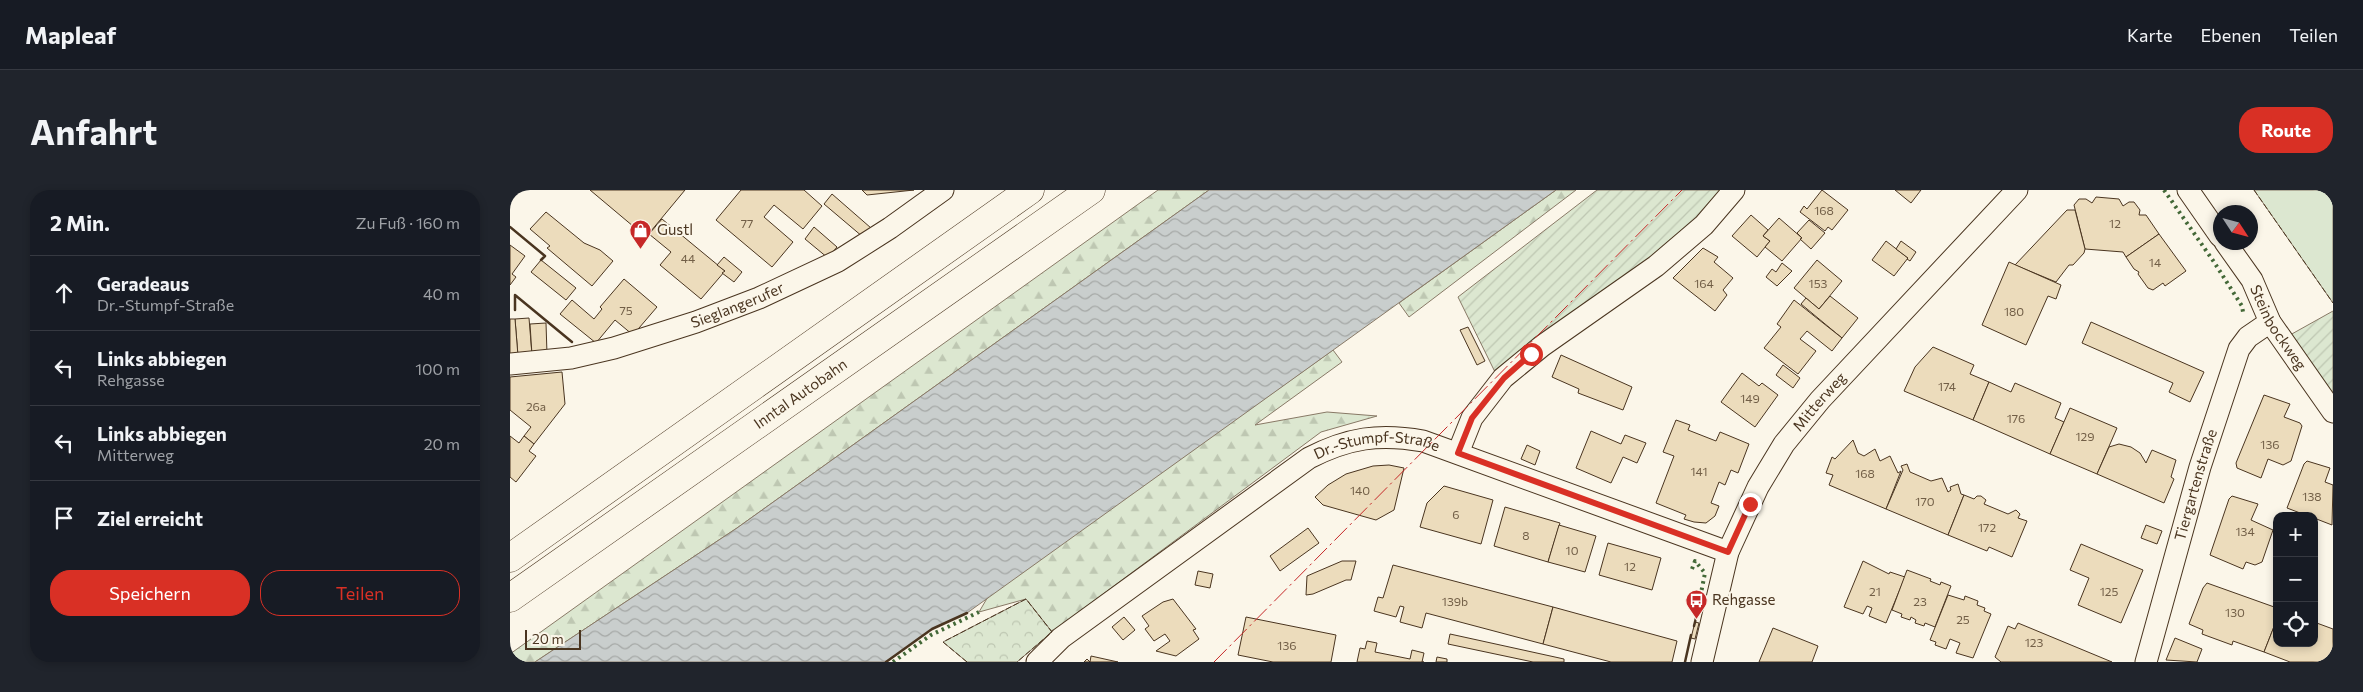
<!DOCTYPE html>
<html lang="de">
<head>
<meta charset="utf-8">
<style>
  body { margin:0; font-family:Commissioner,sans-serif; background:#20242c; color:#f1f3f6 }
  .controls { position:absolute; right:15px; bottom:15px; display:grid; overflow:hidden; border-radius:10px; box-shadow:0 2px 8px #0003 }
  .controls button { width:45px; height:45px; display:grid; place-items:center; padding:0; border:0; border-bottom:1px solid #363941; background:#171b24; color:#f1f3f6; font:25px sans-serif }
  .compass { position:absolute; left:1703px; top:15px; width:45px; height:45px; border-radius:50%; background:#171b24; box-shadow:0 2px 8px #0003; rotate:126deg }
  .scale { position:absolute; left:15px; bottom:12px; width:56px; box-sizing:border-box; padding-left:5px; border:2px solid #4a3520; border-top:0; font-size:14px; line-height:18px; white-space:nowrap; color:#4a3520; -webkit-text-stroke:4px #fbf6e9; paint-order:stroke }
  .stop { position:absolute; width:15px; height:15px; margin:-11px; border:4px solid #d93025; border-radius:50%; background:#fff }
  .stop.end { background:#d93025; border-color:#fff; box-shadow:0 1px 5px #0008 }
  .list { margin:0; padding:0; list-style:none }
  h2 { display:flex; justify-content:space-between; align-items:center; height:65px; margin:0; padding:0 20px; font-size:21px }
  h2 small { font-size:16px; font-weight:400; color:#9ea1a6 }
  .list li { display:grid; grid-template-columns:32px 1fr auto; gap:15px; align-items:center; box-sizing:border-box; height:75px; padding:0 20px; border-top:1px solid #363941 }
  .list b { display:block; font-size:19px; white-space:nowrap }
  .list p { margin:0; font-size:16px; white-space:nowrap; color:#9ea1a6 }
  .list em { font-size:16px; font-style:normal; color:#9ea1a6 }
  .actions { display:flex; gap:10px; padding:15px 20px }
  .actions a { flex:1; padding:11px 0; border:1px solid #d93025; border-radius:20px; text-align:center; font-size:18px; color:#d93025 }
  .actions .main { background:#d93025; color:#fff }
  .icon { flex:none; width:28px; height:28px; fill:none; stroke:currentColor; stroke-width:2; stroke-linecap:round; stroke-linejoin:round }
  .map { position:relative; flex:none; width:1823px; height:472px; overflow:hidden; border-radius:20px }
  header { display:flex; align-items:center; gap:30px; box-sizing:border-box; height:70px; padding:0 25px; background:#171b24; border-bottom:1px solid #363941 }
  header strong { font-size:24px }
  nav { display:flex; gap:28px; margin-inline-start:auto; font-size:18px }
  .intro { display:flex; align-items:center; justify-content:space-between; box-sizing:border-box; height:120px; padding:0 30px }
  h1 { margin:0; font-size:35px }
  .button { padding:12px 22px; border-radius:20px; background:#d93025; color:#fff; font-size:18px; font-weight:700 }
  main { display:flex; gap:30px; padding:0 30px }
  aside { flex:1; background:#171b24; border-radius:20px; box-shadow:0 2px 8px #0003 }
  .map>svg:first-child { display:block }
</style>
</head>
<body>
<header>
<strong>Mapleaf</strong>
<nav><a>Karte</a><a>Ebenen</a><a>Teilen</a></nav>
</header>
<div class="intro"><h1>Anfahrt</h1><a class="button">Route</a></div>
<main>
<aside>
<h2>2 Min.<small>Zu Fuß · 160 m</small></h2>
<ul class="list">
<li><svg class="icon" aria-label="ahead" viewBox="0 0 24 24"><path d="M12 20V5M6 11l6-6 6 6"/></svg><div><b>Geradeaus</b><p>Dr.-Stumpf-Straße</p></div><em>40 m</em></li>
<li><svg class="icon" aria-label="left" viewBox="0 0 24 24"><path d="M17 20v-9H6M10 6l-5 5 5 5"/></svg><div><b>Links abbiegen</b><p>Rehgasse</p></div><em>100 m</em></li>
<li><svg class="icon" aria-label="left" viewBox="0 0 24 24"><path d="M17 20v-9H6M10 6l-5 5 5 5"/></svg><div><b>Links abbiegen</b><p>Mitterweg</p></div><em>20 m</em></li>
<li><svg class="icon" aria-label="arrive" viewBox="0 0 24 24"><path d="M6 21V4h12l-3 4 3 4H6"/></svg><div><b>Ziel erreicht</b></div></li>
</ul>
<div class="actions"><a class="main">Speichern</a><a>Teilen</a></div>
</aside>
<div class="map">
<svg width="1823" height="472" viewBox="0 0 1823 472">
  <defs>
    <pattern id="forest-firs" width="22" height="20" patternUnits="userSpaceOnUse" patternTransform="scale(1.25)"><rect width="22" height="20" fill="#dce7d0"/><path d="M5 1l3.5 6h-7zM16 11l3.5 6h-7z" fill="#bec7b2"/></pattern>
    <pattern id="park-crowns" width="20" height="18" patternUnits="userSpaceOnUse" patternTransform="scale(1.25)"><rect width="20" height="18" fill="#dce7d0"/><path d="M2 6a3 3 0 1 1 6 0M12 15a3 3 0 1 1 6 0" fill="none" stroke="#bec7b2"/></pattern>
    <pattern id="garden-furrows" width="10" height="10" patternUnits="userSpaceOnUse" patternTransform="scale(1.25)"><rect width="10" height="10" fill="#dce7d0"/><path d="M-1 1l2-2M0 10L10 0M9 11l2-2" fill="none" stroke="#bec7b2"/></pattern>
    <pattern id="water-waves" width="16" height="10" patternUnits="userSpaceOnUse" patternTransform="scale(1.25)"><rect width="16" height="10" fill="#c9cecd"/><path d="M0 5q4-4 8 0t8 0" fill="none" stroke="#a5a8a6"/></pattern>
  </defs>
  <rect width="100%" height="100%" fill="#fbf6e9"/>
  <g fill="url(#forest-firs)" stroke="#887966">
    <polygon points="648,0 699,0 227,338 25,472 0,472 0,464"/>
    <polygon points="1046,0 1066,0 899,127 889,113"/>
    <polygon points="823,160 832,172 745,235 817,222 867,226 811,242 542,442 516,409 469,422 479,405"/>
  </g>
  <polygon fill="url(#park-crowns)" stroke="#887966" points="516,409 542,442 507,472 457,472 433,452"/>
  <g fill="url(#garden-furrows)" stroke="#887966">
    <polygon points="1087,0 1214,0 1161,54 985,182 948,107"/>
    <polygon points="1823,121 1823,209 1780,145"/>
  </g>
  <polygon fill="#dce7d0" stroke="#887966" points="1744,0 1823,0 1823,113"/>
  <polygon fill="url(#water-waves)" stroke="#887966" points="699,0 1046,0 457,423 422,439 376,472 25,472 227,338"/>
  <g fill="#ecdcbc" stroke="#4a3520">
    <polygon points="80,0 175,0 136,47"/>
    <polygon points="231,0 294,0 312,16 293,39 264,15 254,27 283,52 262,77 206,30"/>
    <polygon points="352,0 404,0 357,5"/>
    <polygon points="1312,0 1338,20 1322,40 1318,37 1315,41 1290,22 1294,16 1297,19"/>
    <polygon points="1385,0 1411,0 1401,13"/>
    <polygon points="322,4 361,38 353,47 314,14"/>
    <polygon points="1586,7 1609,9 1613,16 1619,12 1624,12 1630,20 1629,25 1636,25 1649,44 1616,67 1613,62 1575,59 1564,15 1569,9 1576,9 1582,13"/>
    <polygon points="1557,20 1565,20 1575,59 1574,63 1563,75 1559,75 1546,92 1505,75"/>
    <polygon points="36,22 74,53 90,60 103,71 82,96 37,58 40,56 20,39"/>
    <polygon points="1241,25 1258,40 1253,46 1260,51 1247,67 1222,46"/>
    <polygon points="1269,28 1292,48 1272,71 1255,57 1260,51 1253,46"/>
    <polygon points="152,29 215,81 191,109 150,75 161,62 139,44"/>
    <polygon points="1299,30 1315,43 1301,59 1290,49 1292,48 1287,43"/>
    <polygon points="304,37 327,57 318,68 295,49"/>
    <polygon points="1649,44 1676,81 1655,96 1653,93 1643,100 1638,98 1628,84 1629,82 1624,79 1616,67"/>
    <polygon points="1376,51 1398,68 1384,86 1362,70"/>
    <polygon points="1391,51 1406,62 1400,71 1397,69 1398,68 1386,59"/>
    <polygon points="0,55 15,66 2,84 6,87 0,95"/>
    <polygon points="1193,58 1208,67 1204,72 1223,88 1213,100 1217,105 1205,121 1163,88"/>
    <polygon points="214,67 232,82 224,92 212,83 215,81 207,75"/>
    <polygon points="31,70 66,98 56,110 21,82"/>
    <polygon points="1307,70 1332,91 1309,119 1284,98"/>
    <polygon points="1499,72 1551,95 1546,109 1538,106 1516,155 1472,135"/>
    <polygon points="1272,73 1282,81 1267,96 1256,87 1262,79 1266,82"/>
    <polygon points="114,89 147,117 123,145 105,130 86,153 50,124 62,110 84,129 92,119 90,117"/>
    <polygon points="1320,106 1348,128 1332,148 1291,114 1296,108 1309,119"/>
    <polygon points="1284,110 1332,148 1322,161 1297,141 1290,149 1306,161 1288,184 1254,158 1271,137 1267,134"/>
    <polygon points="19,128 22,165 8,166 5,129"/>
    <polygon points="0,129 5,129 8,166 0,166"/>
    <polygon points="1581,132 1694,182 1680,212 1659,202 1663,193 1572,153"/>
    <polygon points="36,133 37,164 22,165 20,134"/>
    <polygon points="958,137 975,171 967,175 950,140"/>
    <polygon points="1423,157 1464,175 1460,184 1479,192 1463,230 1394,201 1405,177"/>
    <polygon points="1051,165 1122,197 1113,220 1068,203 1069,199 1042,187"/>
    <polygon points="1273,175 1290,188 1283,198 1266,185"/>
    <polygon points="52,182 55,214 24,254 14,246 21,237 0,220 0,187"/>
    <polygon points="1232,183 1249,196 1252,193 1268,205 1245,237 1211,212"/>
    <polygon points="1479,192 1501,202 1505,193 1551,213 1545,228 1554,232 1540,264 1463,230"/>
    <polygon points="1754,205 1780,214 1774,227 1790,233 1792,236 1781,271 1773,275 1758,269 1751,288 1727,278 1726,273"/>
    <polygon points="1560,218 1607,238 1587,284 1540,264"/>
    <polygon points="1166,230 1180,235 1178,240 1206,251 1210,242 1239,254 1228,283 1221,280 1215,295 1209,292 1201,313 1209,316 1205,326 1196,333 1184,332 1174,329 1176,325 1146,313 1164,266 1153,262"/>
    <polygon points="1081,241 1111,254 1115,245 1136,253 1127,273 1113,267 1101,293 1066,278"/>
    <polygon points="0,246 9,253 14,246 24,254 19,261 26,266 6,292 0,287"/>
    <polygon points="1343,250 1348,263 1354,266 1365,259 1370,271 1380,266 1388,283 1391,281 1376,319 1319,295 1323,285 1316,283 1322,267 1325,269"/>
    <polygon points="1609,254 1621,257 1630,263 1636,273 1642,260 1666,270 1661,287 1664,289 1654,313 1587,284 1599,257"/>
    <polygon points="1017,255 1030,261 1025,275 1011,269"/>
    <polygon points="1797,271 1820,278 1815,292 1823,295 1822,335 1804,328 1804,326 1798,326 1777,318 1794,274"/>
    <polygon points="1397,274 1400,282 1421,291 1432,288 1438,302 1441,300 1440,297 1448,294 1451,304 1454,305 1438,345 1376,319 1393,280 1391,276"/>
    <polygon points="879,275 894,278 884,320 866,330 813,315 805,307 818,295 836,284 863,276"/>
    <polygon points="934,296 983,310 971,354 910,337 917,313"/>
    <polygon points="1454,305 1464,309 1467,306 1471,306 1476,310 1474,314 1498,324 1506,320 1510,324 1508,328 1517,331 1502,367 1479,357 1477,361 1438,345"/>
    <polygon points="1722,306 1748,314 1741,330 1763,340 1752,372 1745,375 1736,372 1733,379 1700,365 1719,309"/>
    <polygon points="995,317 1050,333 1038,372 984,356"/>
    <polygon points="1049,335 1086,346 1075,382 1038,372"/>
    <polygon points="1636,335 1652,341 1647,354 1631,348"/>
    <polygon points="798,338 809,353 770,381 760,366"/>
    <polygon points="1098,353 1151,368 1142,400 1089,385"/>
    <polygon points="1571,354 1633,380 1611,433 1568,415 1579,388 1560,380"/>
    <polygon points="832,371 846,371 841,390 836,390 803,404 796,405 797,386"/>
    <polygon points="1353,371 1379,384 1380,382 1395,387 1376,433 1359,426 1362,418 1357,416 1353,424 1334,417"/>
    <polygon points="883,375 1043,417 1033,454 916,423 912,438 890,432 894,417 890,416 886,427 864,421 868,407 873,408"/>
    <polygon points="1397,380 1421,389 1420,391 1430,395 1431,392 1441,396 1425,437 1415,433 1414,436 1405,433 1406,430 1401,427 1400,430 1391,427 1392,424 1382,420"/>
    <polygon points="688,381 703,384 700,398 685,395"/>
    <polygon points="1697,393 1767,418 1767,429 1754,462 1723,451 1722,455 1692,444 1693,440 1679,434 1693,398"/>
    <polygon points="1438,405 1454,410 1455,406 1468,411 1467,415 1475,418 1474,421 1481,424 1463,468 1446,463 1450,453 1440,449 1436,459 1425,455 1426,452 1420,450"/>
    <polygon points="663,409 686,439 683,440 689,449 666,466 646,461 660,451 655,444 644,451 635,439 639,436 632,426 653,412"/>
    <polygon points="1043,417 1167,451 1162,472 1101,472 1033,454"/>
    <polygon points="614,427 625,440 613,450 602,437"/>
    <polygon points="736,427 826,445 821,472 763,472 728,465"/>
    <polygon points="1767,429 1767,453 1804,453 1804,432 1823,439 1823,472 1780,472 1754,462"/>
    <polygon points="1185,432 1189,433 1185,449 1181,448"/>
    <polygon points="1508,433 1602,472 1491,472 1485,467 1498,436 1505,439"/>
    <polygon points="1263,438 1308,456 1302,472 1249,472"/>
    <polygon points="940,444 1054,469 1054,472 1023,472 938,454"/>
    <polygon points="1665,448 1692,459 1687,472 1656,470"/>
    <polygon points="857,451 867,453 865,462 900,469 902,460 914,463 912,472 914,472 847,472 850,458 855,459"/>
    <polygon points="581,466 608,472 574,472 577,469 580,472"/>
    <polygon points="927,467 937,469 937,472 926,472"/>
  </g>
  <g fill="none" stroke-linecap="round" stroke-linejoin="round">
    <defs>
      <g id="minor">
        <polyline points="1678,0 1710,46"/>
        <path id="s1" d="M1715,52l27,38 18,42 63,90"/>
        <path id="s2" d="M0,174l61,-6 43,-10 82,-26 63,-24 79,-37 52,-33 53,-38"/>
        <polyline points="948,263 962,228 993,188 1032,156 1146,76 1194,35 1224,0"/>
        <path id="s3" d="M527,472l24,-24 248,-180c39,-20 70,-25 114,-17l305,111"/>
        <path id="s4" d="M1192,472l26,-110 30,-65 26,-43 36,-44 197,-210"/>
        <path id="s5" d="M1636,472l54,-195 39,-118 9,-12 22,-15"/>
      </g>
      <g id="highway">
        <polyline points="0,368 520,0"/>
        <path id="s6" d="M0,408l581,-408"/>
      </g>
    </defs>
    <use href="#minor" stroke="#4a3520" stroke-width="23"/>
    <use href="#highway" stroke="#4a3520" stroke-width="29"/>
    <use href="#minor" stroke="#fbf6e9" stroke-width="21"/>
    <use href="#highway" stroke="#fbf6e9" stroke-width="28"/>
    <g stroke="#436837" stroke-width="4" stroke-dasharray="2.5 4" stroke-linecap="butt">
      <polyline points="1654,0 1704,72 1732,116 1733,122"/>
      <polyline points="1182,379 1185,371 1195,383 1186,428"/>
      <polyline points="383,472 421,445 469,422"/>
    </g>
    <g stroke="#4a3520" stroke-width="1" stroke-dasharray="6 2.5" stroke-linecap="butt">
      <polyline points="1744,0 1823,113"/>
      <polyline points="457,472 433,452 516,409 542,442 507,472"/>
    </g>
    <g stroke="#4a3520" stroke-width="2.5">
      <polyline points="0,37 35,66 31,70"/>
      <polyline points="5,120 5,105 62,152"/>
      <polyline points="1184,436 1186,428"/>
      <polyline points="376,472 422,439 457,423"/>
      <polyline points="1175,472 1181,445"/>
    </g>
    <polyline stroke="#c62828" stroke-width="1" stroke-dasharray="18 4 2.5 4" stroke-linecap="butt" points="704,472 1172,0"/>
  </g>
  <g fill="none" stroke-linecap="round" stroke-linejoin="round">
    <polyline stroke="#d93025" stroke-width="6" points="1021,164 994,188 962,228 948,263 1218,362 1240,314"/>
  </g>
  <defs>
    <symbol id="shop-pin" viewBox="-11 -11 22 30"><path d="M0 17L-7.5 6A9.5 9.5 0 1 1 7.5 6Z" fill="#c62828" stroke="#fbf6e9"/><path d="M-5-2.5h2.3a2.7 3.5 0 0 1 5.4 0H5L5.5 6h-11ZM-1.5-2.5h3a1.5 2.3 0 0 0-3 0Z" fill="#fff"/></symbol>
    <symbol id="bus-pin" viewBox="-11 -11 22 30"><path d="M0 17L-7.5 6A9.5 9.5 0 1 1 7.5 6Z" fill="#c62828" stroke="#fbf6e9"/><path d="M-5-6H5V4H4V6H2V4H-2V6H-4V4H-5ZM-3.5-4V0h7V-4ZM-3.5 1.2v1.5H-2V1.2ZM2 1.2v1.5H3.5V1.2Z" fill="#fff"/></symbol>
  </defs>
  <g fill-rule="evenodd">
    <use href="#shop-pin" x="118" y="28" width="25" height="34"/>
    <use href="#bus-pin" x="1174" y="398" width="25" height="34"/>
  </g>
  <g text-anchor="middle" stroke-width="4" stroke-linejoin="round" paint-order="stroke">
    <g font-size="12" fill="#725f47">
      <text x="1314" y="25">168</text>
      <text x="237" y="38">77</text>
      <text x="1605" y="38">12</text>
      <text x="178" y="73">44</text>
      <text x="1645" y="77">14</text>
      <text x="1194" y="98">164</text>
      <text x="1308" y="98">153</text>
      <text x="116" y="125">75</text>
      <text x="1504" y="126">180</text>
      <text x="1437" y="201">174</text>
      <text x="1240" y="213">149</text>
      <text x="26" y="221">26a</text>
      <text x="1506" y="233">176</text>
      <text x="1575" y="251">129</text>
      <text x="1760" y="259">136</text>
      <text x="1189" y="286">141</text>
      <text x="1355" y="288">168</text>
      <text x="850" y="305">140</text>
      <text x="1802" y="311">138</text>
      <text x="1415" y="316">170</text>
      <text x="946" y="329">6</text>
      <text x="1477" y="342">172</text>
      <text x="1735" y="346">134</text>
      <text x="1016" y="350">8</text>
      <text x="1062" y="365">10</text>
      <text x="1120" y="381">12</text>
      <text x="1365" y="406">21</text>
      <text x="1599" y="406">125</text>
      <text x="945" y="416">139b</text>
      <text x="1410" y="416">23</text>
      <text x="1725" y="427">130</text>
      <text x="1453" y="434">25</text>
      <text x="1524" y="457">123</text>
      <text x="777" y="460">136</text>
    </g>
    <g font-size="15" fill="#4a3520" stroke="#fbf6e9" text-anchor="start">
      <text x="147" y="45">Gustl</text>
      <text x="1202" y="415">Rehgasse</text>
    </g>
    <g font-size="15" fill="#4a3520" stroke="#fbf6e9">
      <text dy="5" stroke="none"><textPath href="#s2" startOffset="236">Sieglangerufer</textPath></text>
      <text dy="5" stroke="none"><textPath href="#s1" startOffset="101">Steinbockweg</textPath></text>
      <text dy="5" stroke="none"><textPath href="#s6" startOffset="355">Inntal Autobahn</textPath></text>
      <text dy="5" stroke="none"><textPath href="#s4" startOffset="290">Mitterweg</textPath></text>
      <text dy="5" stroke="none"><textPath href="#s3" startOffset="411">Dr.-Stumpf-Straße</textPath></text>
      <text dy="5" stroke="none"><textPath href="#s5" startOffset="184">Tiergartenstraße</textPath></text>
    </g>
  </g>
</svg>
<div class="controls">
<button>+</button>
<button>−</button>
<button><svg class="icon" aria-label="locate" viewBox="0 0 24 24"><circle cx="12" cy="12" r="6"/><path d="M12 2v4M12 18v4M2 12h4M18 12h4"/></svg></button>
</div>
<svg class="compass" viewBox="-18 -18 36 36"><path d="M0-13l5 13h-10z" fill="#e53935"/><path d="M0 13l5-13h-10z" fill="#9ea1a6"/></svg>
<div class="scale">20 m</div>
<div class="stop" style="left:1021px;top:164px"></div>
<div class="stop end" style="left:1240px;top:314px"></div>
</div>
</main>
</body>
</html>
